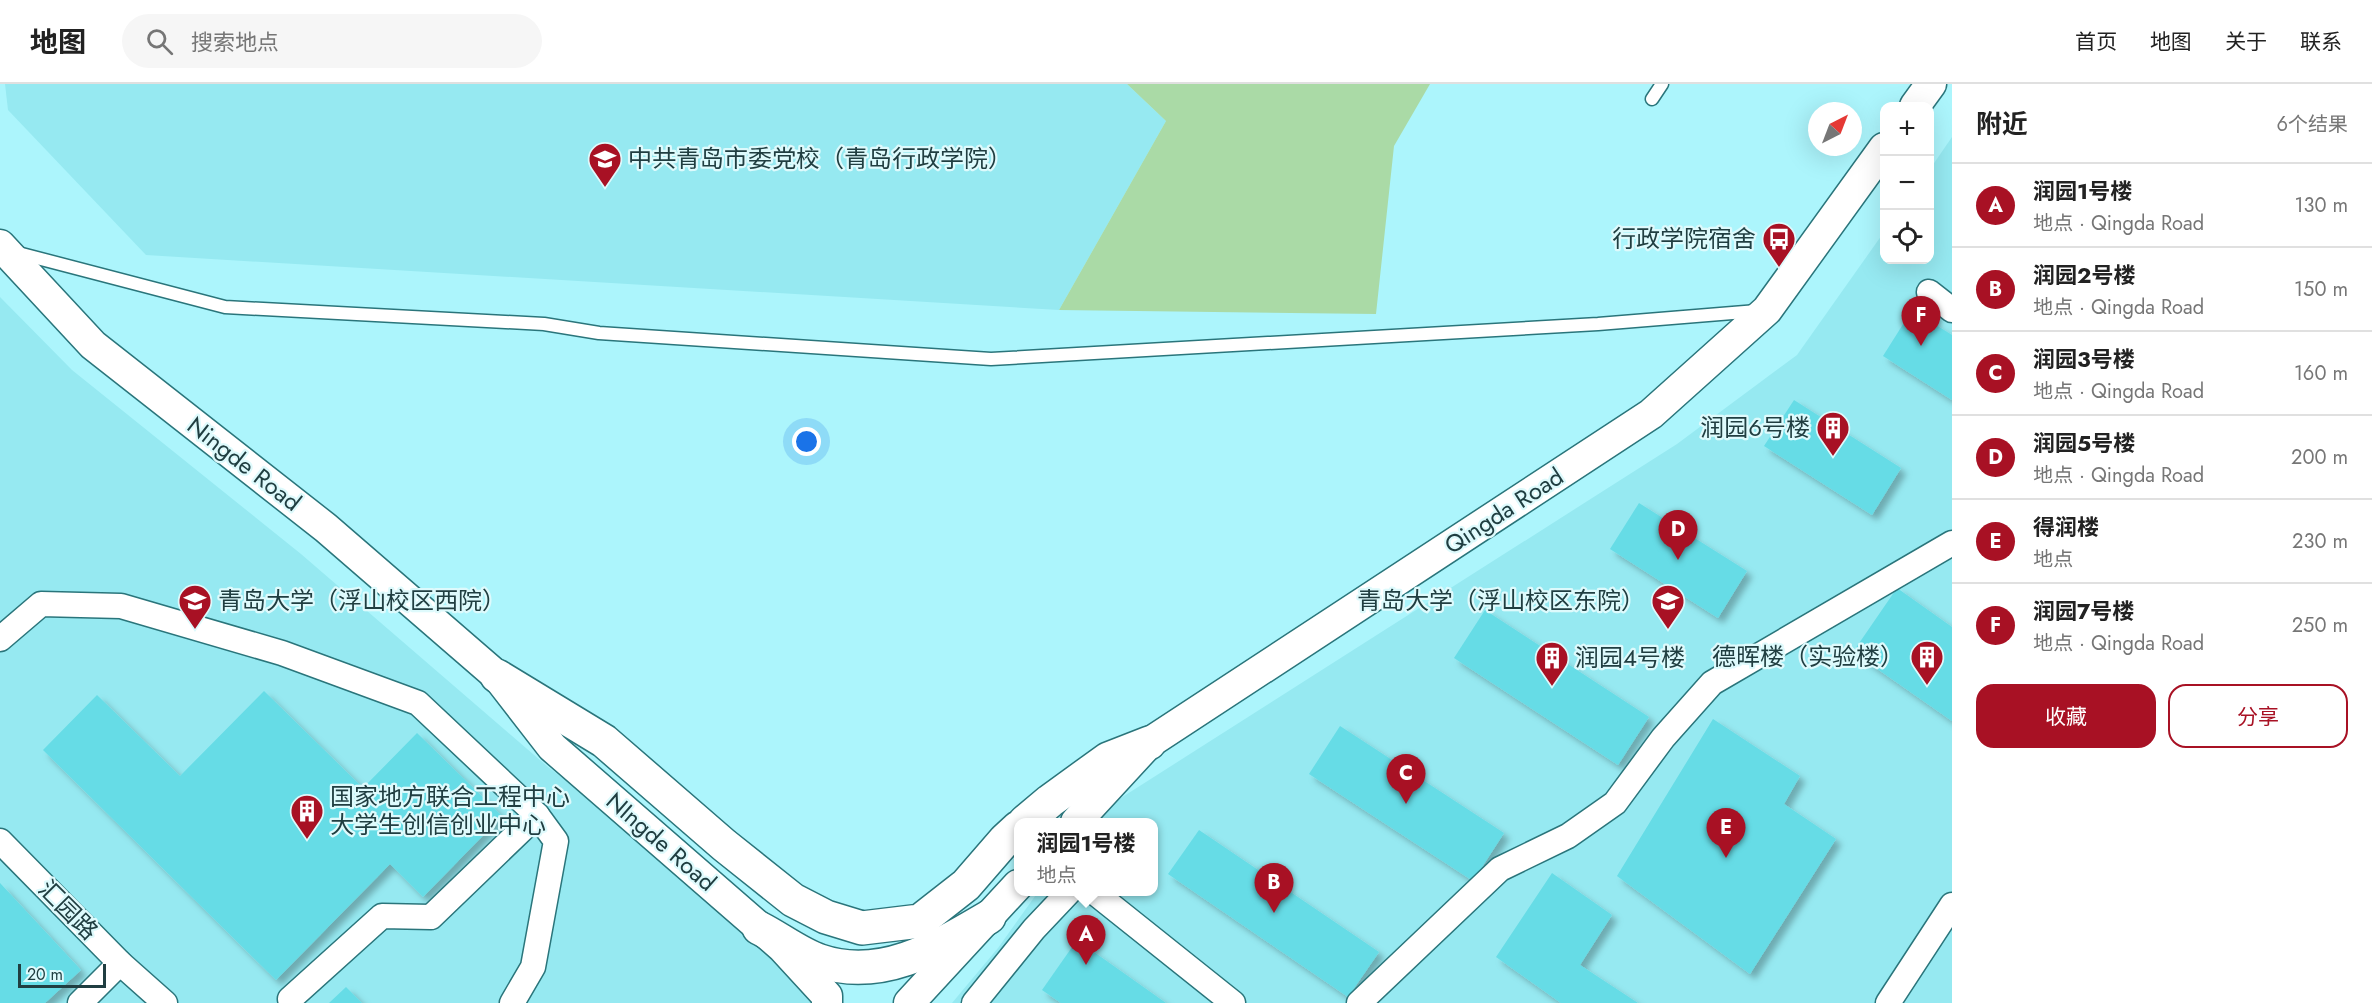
<!DOCTYPE html>
<html lang="zh">
<head>
<meta charset="utf-8">
<style>
  body { margin:0; font-family:Jost,"Noto Sans SC",sans-serif; background:#f6f6f6; color:#222 }
  .controls { position:absolute; right:18px; top:18px; display:grid; overflow:hidden; border-radius:12px; box-shadow:0 6px 24px #0002 }
  .controls button { width:54px; height:54px; display:grid; place-items:center; padding:0; border:0; border-bottom:2px solid #e0e0e0; background:#fff; color:#222; font:30px sans-serif }
  .compass { position:absolute; left:1808px; top:18px; width:54px; height:54px; border-radius:50%; background:#fff; box-shadow:0 6px 24px #0002; rotate:42deg }
  .scale { position:absolute; left:18px; bottom:15px; width:88px; box-sizing:border-box; padding-left:6px; border:3px solid #203e41; border-top:0; font-size:16px; line-height:21px; white-space:nowrap; color:#203e41; -webkit-text-stroke:4px #defafc; paint-order:stroke }
  .you { position:absolute; left:807px; top:358px; width:21px; height:21px; margin:-15px; border:4px solid #fff; border-radius:50%; background:#1a73e8; box-shadow:0 0 0 9px #1a73e833 }
  .badge { display:grid; place-items:center; width:39px; height:39px; border-radius:50%; background:#a81124; color:#fff; font-size:20px; font-weight:700 }
  .pin { position:absolute; translate:-50% -50px; filter:drop-shadow(0 2px 3px #0008) }
  .pin::after { content:''; position:absolute; top:32px; width:21px; height:18px; background:inherit; clip-path:polygon(0 0,100% 0,50% 100%) }
  .popup { position:absolute; left:1014px; top:734px; width:144px; height:78px; box-sizing:border-box; display:grid; place-content:center; border-radius:12px; background:#fff; filter:drop-shadow(0 2px 4px #0005); font-size:20px; white-space:nowrap; color:#767676 }
  .popup b { font-size:22px; color:#222 }
  .popup::after { content:''; position:absolute; left:50%; top:100%; margin-left:-12px; border:12px solid transparent; border-top-color:#fff }
  .list { margin:0; padding:0; list-style:none }
  h2 { display:flex; justify-content:space-between; align-items:center; height:78px; margin:0; padding:0 24px; font-size:26px }
  h2 small { font-size:20px; font-weight:400; color:#767676 }
  .list li { display:grid; grid-template-columns:39px 1fr auto; gap:18px; align-items:center; box-sizing:border-box; height:84px; padding:0 24px; border-top:2px solid #e0e0e0 }
  .list b { display:block; font-size:22px; white-space:nowrap }
  .list p { margin:0; font-size:20px; white-space:nowrap; color:#767676 }
  .list em { font-size:20px; font-style:normal; color:#767676 }
  .actions { display:flex; gap:12px; padding:18px 24px }
  .actions a { flex:1; padding:14px 0; border:2px solid #a81124; border-radius:18px; text-align:center; font-size:21px; color:#a81124 }
  .actions .main { background:#a81124; color:#fff }
  .icon { flex:none; width:33px; height:33px; fill:none; stroke:currentColor; stroke-width:2; stroke-linecap:round; stroke-linejoin:round }
  .map { position:relative; flex:none; width:1952px; height:919px; overflow:hidden }
  header { display:flex; align-items:center; gap:36px; box-sizing:border-box; height:84px; padding:0 30px; background:#fff; border-bottom:2px solid #e0e0e0 }
  header strong { font-size:28px }
  nav { display:flex; gap:33px; margin-inline-start:auto; font-size:21px }
  .search { width:420px; height:54px; background:#f6f6f6; display:flex; align-items:center; gap:15px; box-sizing:border-box; padding:0 21px; border-radius:33px; color:#767676; font-size:22px }
  main { display:flex }
  aside { flex:1; background:#fff }
  .map>svg:first-child { display:block }
</style>
</head>
<body>
<header>
<strong>地图</strong>
<div class="search"><svg class="icon" aria-label="search" viewBox="0 0 24 24"><circle cx="10" cy="10" r="6"/><path d="M15 15l6 6"/></svg>搜索地点</div>
<nav><a>首页</a><a>地图</a><a>关于</a><a>联系</a></nav>
</header>
<main>
<div class="map">
<svg width="1952" height="919" viewBox="0 0 1952 919">
  <defs>
    <filter id="shadow"><feDropShadow dx="5.5" dy="5.5" stdDeviation="3" flood-color="#0004"/></filter>
  </defs>
  <rect width="100%" height="100%" fill="#acf5fc"/>
  <g fill="#96e9f1">
    <polygon points="5,0 1127,0 1166,37 1059,226 146,171 8,26"/>
    <polygon points="1952,53 1952,919 952,919 998,864 1038,808 1154,808 1154,738 1088,738 1091,733 1677,360 1797,271 1884,148 1884,176 1930,176 1930,85"/>
    <polygon points="0,213 72,286 301,470 548,683 610,729 780,868 815,919 0,919"/>
  </g>
  <polygon fill="#aadaa6" points="1127,0 1430,0 1394,62 1376,230 1059,226 1166,37"/>
  <g fill="#66dce6" filter="url(#shadow)">
    <polygon points="1912,226 1952,251 1952,316 1883,272"/>
    <polygon points="1794,316 1901,384 1872,431 1764,362"/>
    <polygon points="1639,419 1747,487 1718,534 1610,465"/>
    <polygon points="1897,504 1952,543 1952,637 1853,568"/>
    <polygon points="1485,526 1649,633 1618,681 1454,574"/>
    <polygon points="264,607 363,704 417,649 502,732 423,813 390,780 276,896 43,666 97,611 180,692"/>
    <polygon points="1713,635 1800,692 1784,720 1836,755 1750,890 1617,792"/>
    <polygon points="1340,642 1504,749 1473,797 1309,690"/>
    <polygon points="1199,746 1379,868 1348,913 1168,790"/>
    <polygon points="1552,789 1612,831 1580,881 1638,919 1561,919 1496,873"/>
    <polygon points="0,799 81,886 45,919 0,919"/>
    <polygon points="1077,856 1166,919 1061,919 1042,906"/>
    <polygon points="346,903 362,919 329,919"/>
  </g>
  <g fill="none" stroke-linecap="round" stroke-linejoin="round">
    <defs>
      <g id="service">
        <polyline points="1652,15 1662,0"/>
        <polyline points="18,169 225,223 544,240 599,249 991,275 1598,240 1757,227"/>
      </g>
      <g id="minor">
        <polyline points="1929,208 1952,226"/>
        <polyline points="0,555 41,520 121,522 282,569 418,619 537,731 431,833 382,832 290,915"/>
        <polyline points="0,757 120,879 165,919"/>
        <polyline points="1094,808 1233,919"/>
        <polyline points="80,919 120,879"/>
        <polyline points="512,919 533,883 556,757 537,731"/>
        <polyline points="974,919 1034,845 1069,808"/>
        <polyline points="1359,919 1500,785 1568,752 1615,719 1663,654 1712,599 1952,459"/>
        <polyline points="1888,919 1952,821"/>
      </g>
      <g id="tertiary">
        <polyline points="1915,22 1931,0"/>
        <polyline points="0,161 93,261 326,444 497,592 552,663 783,864 827,912 827,919"/>
        <polyline points="1076,738 1149,659 1651,330 1767,226 1884,64"/>
        <polyline points="909,919 1018,801"/>
      </g>
      <g id="secondary">
        <polyline points="497,592 604,657 724,761 793,816 826,833 862,844 920,837 966,801 1005,756 1018,744"/>
        <polyline points="1025,738 1050,717 1108,675 1149,659"/>
        <path d="M759,844c20,10 40,26 61,33 61,21 118,-14 169,-44"/>
      </g>
    </defs>
    <use href="#service" stroke="#2a757b" stroke-width="15"/>
    <use href="#minor" stroke="#2a757b" stroke-width="27"/>
    <use href="#tertiary" stroke="#2a757b" stroke-width="33"/>
    <use href="#secondary" stroke="#2a757b" stroke-width="36"/>
    <use href="#service" stroke="#fff" stroke-width="12"/>
    <use href="#minor" stroke="#fff" stroke-width="24"/>
    <use href="#tertiary" stroke="#fff" stroke-width="30"/>
    <use href="#secondary" stroke="#fff" stroke-width="33"/>
  </g>
  <defs>
    <symbol id="school-pin" viewBox="-11 -11 22 30"><path d="M0 17L-7.5 6A9.5 9.5 0 1 1 7.5 6Z" fill="#a81124" stroke="#defafc"/><path d="M0-5L7-2L0 1L-7-2ZM-4 1L0 2.5L4 1V4Q0 6-4 4Z" fill="#fff"/></symbol>
    <symbol id="bus-pin" viewBox="-11 -11 22 30"><path d="M0 17L-7.5 6A9.5 9.5 0 1 1 7.5 6Z" fill="#a81124" stroke="#defafc"/><path d="M-5-6H5V4H4V6H2V4H-2V6H-4V4H-5ZM-3.5-4V0h7V-4ZM-3.5 1.2v1.5H-2V1.2ZM2 1.2v1.5H3.5V1.2Z" fill="#fff"/></symbol>
    <symbol id="building-pin" viewBox="-11 -11 22 30"><path d="M0 17L-7.5 6A9.5 9.5 0 1 1 7.5 6Z" fill="#a81124" stroke="#defafc"/><path d="M-4-6H4V6H1V3H-1V6H-4ZM-2.5-4.3h1.7v1.8h-1.7ZM.8-4.3h1.7v1.8H.8ZM-2.5-1h1.7V.8h-1.7ZM.8-1h1.7V.8H.8Z" fill="#fff"/></symbol>
    <symbol id="university-pin" viewBox="-11 -11 22 30"><path d="M0 17L-7.5 6A9.5 9.5 0 1 1 7.5 6Z" fill="#a81124" stroke="#defafc"/><path d="M0-5L7-2L0 1L-7-2ZM-4 1L0 2.5L4 1V4Q0 6-4 4Z" fill="#fff"/></symbol>
  </defs>
  <g fill-rule="evenodd">
    <use href="#school-pin" x="586" y="56" width="38" height="52"/>
    <use href="#bus-pin" x="1760" y="136" width="38" height="52"/>
    <use href="#building-pin" x="1814" y="325" width="38" height="52"/>
    <use href="#university-pin" x="176" y="498" width="38" height="52"/>
    <use href="#university-pin" x="1649" y="498" width="38" height="52"/>
    <use href="#building-pin" x="1908" y="554" width="38" height="52"/>
    <use href="#building-pin" x="1533" y="555" width="38" height="52"/>
    <use href="#building-pin" x="288" y="708" width="38" height="52"/>
  </g>
  <g text-anchor="middle" stroke-width="4.5" stroke-linejoin="round" paint-order="stroke">
    <g font-size="24" fill="#203e41" stroke="#defafc" text-anchor="start">
      <text x="628" y="83">中共青岛市委党校（青岛行政学院）</text>
      <text x="1756" y="163" text-anchor="end">行政学院宿舍</text>
      <text x="1810" y="352" text-anchor="end">润园6号楼</text>
      <text x="218" y="525">青岛大学（浮山校区西院）</text>
      <text x="1645" y="525" text-anchor="end">青岛大学（浮山校区东院）</text>
      <text x="1904" y="581" text-anchor="end">德晖楼（实验楼）</text>
      <text x="1575" y="582">润园4号楼</text>
      <text x="330" y="721">国家地方联合工程中心<tspan x="330" dy="28">大学生创信创业中心</tspan></text>
    </g>
    <g font-size="24" fill="#203e41" stroke="#defafc">
      <text transform="translate(244 380) rotate(38)" y="8">Ningde Road</text>
      <text transform="translate(1504 427) rotate(-33)" y="8">Qingda Road</text>
      <text transform="translate(661 758) rotate(41)" y="8">NIngde Road</text>
      <text transform="translate(68 826) rotate(45)" y="8">汇园路</text>
    </g>
  </g>
</svg>
<div class="controls">
<button>+</button>
<button>−</button>
<button><svg class="icon" aria-label="locate" viewBox="0 0 24 24"><circle cx="12" cy="12" r="6"/><path d="M12 2v4M12 18v4M2 12h4M18 12h4"/></svg></button>
</div>
<svg class="compass" viewBox="-18 -18 36 36"><path d="M0-13l5 13h-10z" fill="#e53935"/><path d="M0 13l5-13h-10z" fill="#767676"/></svg>
<div class="scale">20 m</div>
<div class="you"></div>
<div class="pin badge" style="left:1086px;top:881px">A</div>
<div class="popup"><b>润园1号楼</b>地点</div>
<div class="pin badge" style="left:1274px;top:829px">B</div>
<div class="pin badge" style="left:1406px;top:720px">C</div>
<div class="pin badge" style="left:1678px;top:476px">D</div>
<div class="pin badge" style="left:1726px;top:774px">E</div>
<div class="pin badge" style="left:1921px;top:262px">F</div>
</div>
<aside>
<h2>附近<small>6个结果</small></h2>
<ul class="list">
<li><span class="badge">A</span><div><b>润园1号楼</b><p>地点 · Qingda Road</p></div><em>130 m</em></li>
<li><span class="badge">B</span><div><b>润园2号楼</b><p>地点 · Qingda Road</p></div><em>150 m</em></li>
<li><span class="badge">C</span><div><b>润园3号楼</b><p>地点 · Qingda Road</p></div><em>160 m</em></li>
<li><span class="badge">D</span><div><b>润园5号楼</b><p>地点 · Qingda Road</p></div><em>200 m</em></li>
<li><span class="badge">E</span><div><b>得润楼</b><p>地点</p></div><em>230 m</em></li>
<li><span class="badge">F</span><div><b>润园7号楼</b><p>地点 · Qingda Road</p></div><em>250 m</em></li>
</ul>
<div class="actions"><a class="main">收藏</a><a>分享</a></div>
</aside>
</main>
</body>
</html>
